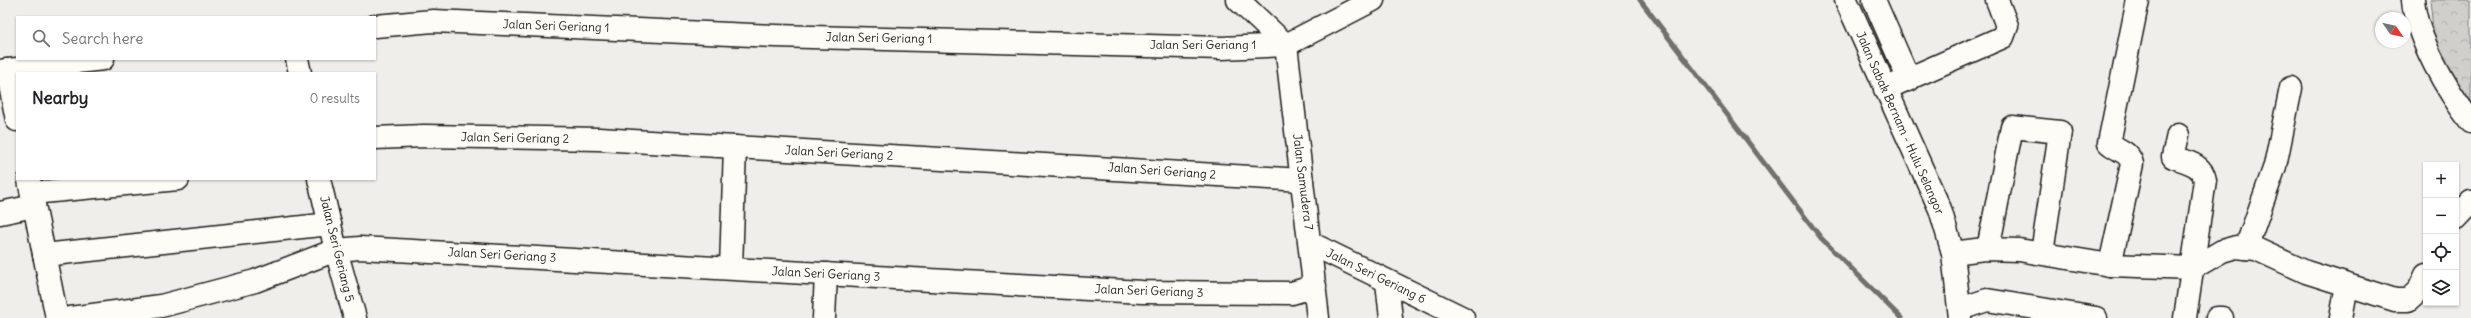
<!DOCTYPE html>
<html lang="en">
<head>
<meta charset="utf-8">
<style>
  body { margin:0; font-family:Delius,sans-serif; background:#f6f6f6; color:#202124 }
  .controls { position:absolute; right:12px; bottom:12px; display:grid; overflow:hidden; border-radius:0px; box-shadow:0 1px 3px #0004 }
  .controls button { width:36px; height:36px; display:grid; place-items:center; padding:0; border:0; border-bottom:1px solid #e0e0e0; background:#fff; color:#202124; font:20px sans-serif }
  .compass { position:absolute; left:2375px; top:12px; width:36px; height:36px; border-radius:50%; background:#fff; box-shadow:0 1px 3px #0004; rotate:124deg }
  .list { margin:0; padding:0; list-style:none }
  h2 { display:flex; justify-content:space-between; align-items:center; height:52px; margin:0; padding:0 16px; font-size:17px }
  h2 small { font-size:13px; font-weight:400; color:#757577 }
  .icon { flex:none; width:22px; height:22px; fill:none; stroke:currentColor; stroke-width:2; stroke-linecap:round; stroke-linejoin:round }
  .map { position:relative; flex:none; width:2471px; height:318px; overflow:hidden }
  .search { position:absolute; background:#fff; box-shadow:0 1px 3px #0004; left:16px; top:16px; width:360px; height:44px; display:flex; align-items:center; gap:10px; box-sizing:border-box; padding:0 14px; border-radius:0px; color:#757577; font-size:15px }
  .panel { position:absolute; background:#fff; box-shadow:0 1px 3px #0004; left:16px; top:72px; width:360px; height:108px; border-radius:0px }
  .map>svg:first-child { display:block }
</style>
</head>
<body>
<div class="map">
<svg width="2471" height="318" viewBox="0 0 2471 318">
  <defs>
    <pattern id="forest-crowns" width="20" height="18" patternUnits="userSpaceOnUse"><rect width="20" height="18" fill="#d0cfcc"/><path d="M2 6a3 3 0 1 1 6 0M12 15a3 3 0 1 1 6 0" fill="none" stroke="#b2b1af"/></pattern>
  </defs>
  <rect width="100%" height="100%" fill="#f0eeea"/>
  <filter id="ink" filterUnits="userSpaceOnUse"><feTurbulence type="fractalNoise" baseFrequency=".025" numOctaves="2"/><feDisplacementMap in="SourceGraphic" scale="8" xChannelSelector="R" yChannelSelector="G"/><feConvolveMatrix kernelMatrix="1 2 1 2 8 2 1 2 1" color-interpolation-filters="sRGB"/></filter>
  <g filter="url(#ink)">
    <polygon fill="url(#forest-crowns)" stroke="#767674" points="2430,0 2471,0 2471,113 2434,39"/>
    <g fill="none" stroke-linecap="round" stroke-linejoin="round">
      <polyline stroke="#706f6d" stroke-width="5" points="1640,0 1821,238 1901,318"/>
      <defs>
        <g id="minor">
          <polyline points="1238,0 1286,45 1318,318"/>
          <polyline points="1846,0 1940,209 1953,253 1960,318"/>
          <polyline points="1874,0 1909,80"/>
          <path d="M2413,0c3,38 35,92 58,122"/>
          <polyline points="375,26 433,21 775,36 1222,48 1286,45 1373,0"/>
          <polyline points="297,59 300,73"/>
          <polyline points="7,70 17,120"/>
          <polyline points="0,71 103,59"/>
          <polyline points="1885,89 2003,37 2007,26 1997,0"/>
          <path d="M2178,135l-5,22c14,5 29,7 32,23l-20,138"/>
          <polyline points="375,138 424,136 599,139 1302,180"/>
          <polyline points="319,179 336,250 355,318"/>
          <polyline points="29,180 57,318"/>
          <polyline points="32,193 178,179"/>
          <polyline points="0,213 34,206"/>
          <polyline points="2456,218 2471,202"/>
          <polyline points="1310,243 1463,318"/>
          <polyline points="2246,248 2275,166 2291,88"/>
          <polyline points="1988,249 2012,127 2060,132 2042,253"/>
          <polyline points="1953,253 1984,249 2019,250 2110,265 2193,268 2222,251 2236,247 2256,249 2306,272 2395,300 2408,300 2419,290 2426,275"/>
          <polyline points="44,255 330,224"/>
          <path d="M2110,265l22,-101c-3,-13 -14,-13 -23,-21l29,-143"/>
          <polyline points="731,268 735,147"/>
          <polyline points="1387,282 1391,318"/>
          <polyline points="1960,309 1987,300 2096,318"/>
          <polyline points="70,318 161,306 255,281 336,250 360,248 1142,292 1292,293 1315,286"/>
          <polyline points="824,318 826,274"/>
          <polyline points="2217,318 2222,318"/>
          <polyline points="2341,318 2347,285"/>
        </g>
      </defs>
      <use href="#minor" stroke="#1c1c1c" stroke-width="25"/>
      <use href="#minor" stroke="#fdfcf7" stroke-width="22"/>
    </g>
  </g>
  <g text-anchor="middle" stroke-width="4" stroke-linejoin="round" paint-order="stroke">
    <g font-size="12" fill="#1c1c1c" stroke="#fdfcf7">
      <text transform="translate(556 26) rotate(2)" y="4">Jalan Seri Geriang 1</text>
      <text transform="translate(879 38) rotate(1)" y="4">Jalan Seri Geriang 1</text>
      <text x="1203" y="49">Jalan Seri Geriang 1</text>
      <text transform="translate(1900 123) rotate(66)" y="4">Jalan Sabak Bernam - Hulu Selangor</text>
      <text transform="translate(515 138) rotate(1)" y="4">Jalan Seri Geriang 2</text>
      <text transform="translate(839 153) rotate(3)" y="4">Jalan Seri Geriang 2</text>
      <text transform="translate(1162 171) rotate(4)" y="4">Jalan Seri Geriang 2</text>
      <text transform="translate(1303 182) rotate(83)" y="4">Jalan Samudera 7</text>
      <text transform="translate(337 249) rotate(76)" y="4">Jalan Seri Geriang 5</text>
      <text transform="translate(502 255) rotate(3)" y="4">Jalan Seri Geriang 3</text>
      <text transform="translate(826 274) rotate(3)" y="4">Jalan Seri Geriang 3</text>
      <text transform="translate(1376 276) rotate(26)" y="4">Jalan Seri Geriang 6</text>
      <text transform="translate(1149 291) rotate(2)" y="4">Jalan Seri Geriang 3</text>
    </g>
  </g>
</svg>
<div class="controls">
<button>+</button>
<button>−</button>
<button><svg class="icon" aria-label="locate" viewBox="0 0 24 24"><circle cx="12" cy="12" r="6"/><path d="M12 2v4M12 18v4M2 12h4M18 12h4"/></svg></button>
<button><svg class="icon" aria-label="layers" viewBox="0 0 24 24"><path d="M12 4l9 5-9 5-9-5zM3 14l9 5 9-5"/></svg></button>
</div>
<svg class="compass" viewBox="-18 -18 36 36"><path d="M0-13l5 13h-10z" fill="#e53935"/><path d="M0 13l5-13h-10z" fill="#757577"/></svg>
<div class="search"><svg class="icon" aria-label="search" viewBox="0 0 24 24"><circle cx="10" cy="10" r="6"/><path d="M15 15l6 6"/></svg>Search here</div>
<section class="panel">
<h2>Nearby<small>0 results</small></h2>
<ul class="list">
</ul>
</section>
</div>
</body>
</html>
